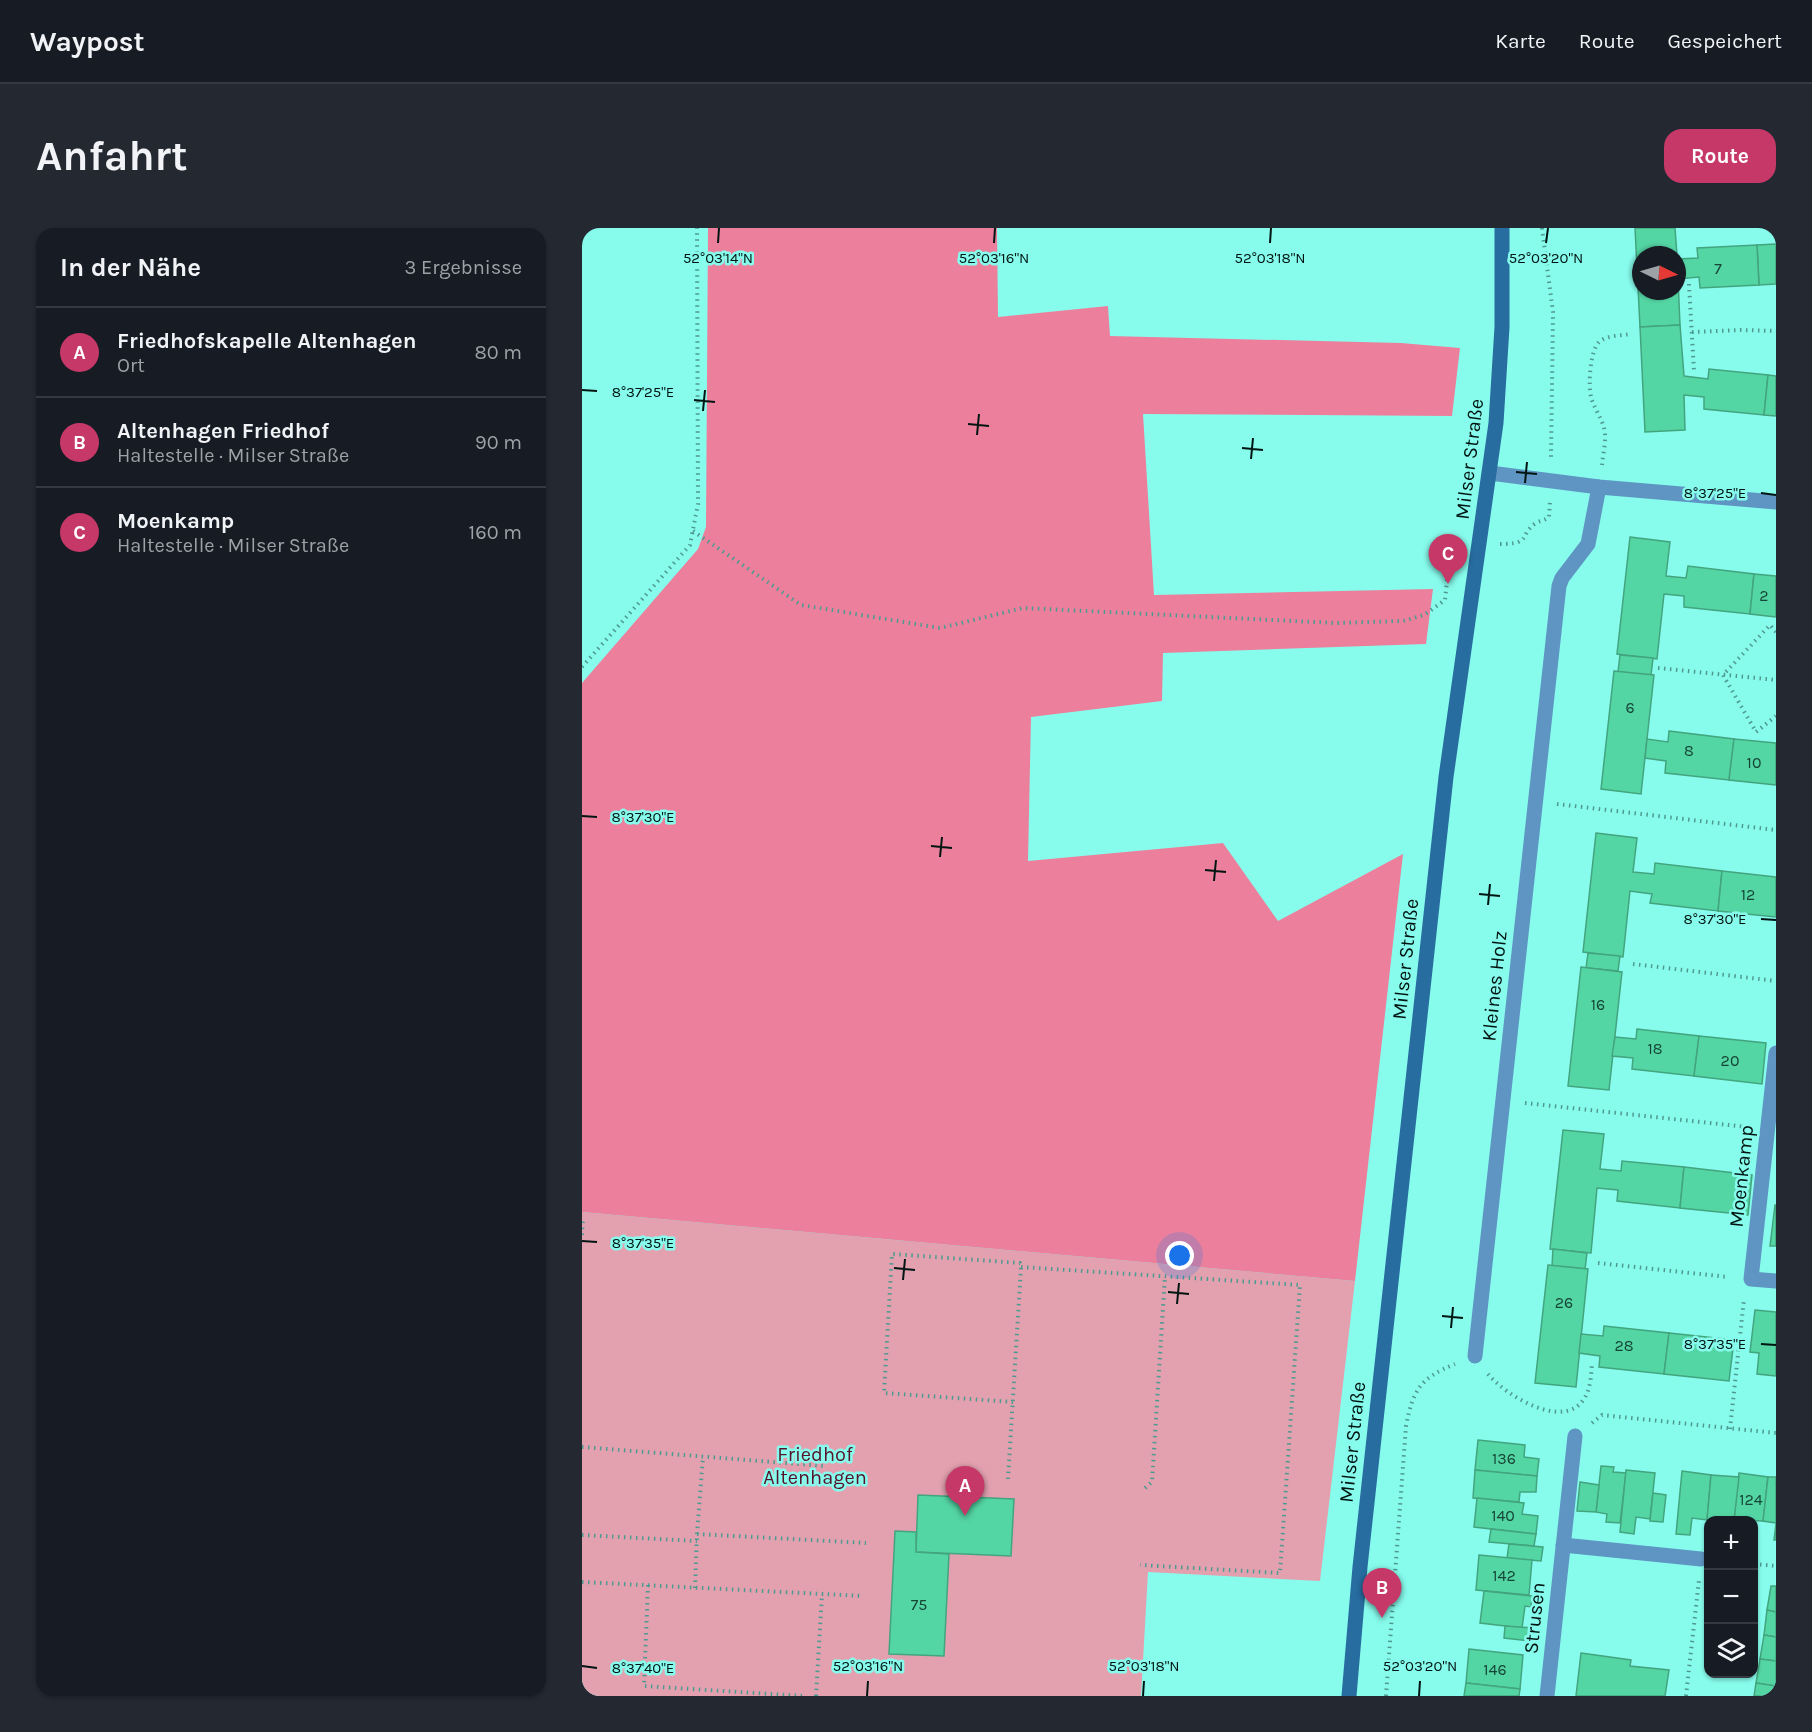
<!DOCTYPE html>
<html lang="de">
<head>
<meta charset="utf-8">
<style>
  body { margin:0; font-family:Karla,sans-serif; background:#242831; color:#f1f3f6 }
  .controls { position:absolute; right:18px; bottom:18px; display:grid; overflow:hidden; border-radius:12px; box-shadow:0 2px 4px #0004 }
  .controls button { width:54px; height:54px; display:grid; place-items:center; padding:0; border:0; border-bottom:2px solid #363941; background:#171b24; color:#f1f3f6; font:30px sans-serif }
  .compass { position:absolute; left:1050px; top:18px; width:54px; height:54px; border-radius:50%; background:#171b24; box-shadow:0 2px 4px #0004; rotate:95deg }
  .you { position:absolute; left:598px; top:1028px; width:21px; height:21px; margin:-15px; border:4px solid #fff; border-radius:50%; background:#1a73e8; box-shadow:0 0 0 9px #1a73e833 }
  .badge { display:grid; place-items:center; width:39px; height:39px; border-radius:50%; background:#c53868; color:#fff; font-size:20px; font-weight:700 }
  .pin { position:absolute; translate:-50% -50px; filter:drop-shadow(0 2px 3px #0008) }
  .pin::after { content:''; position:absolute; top:32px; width:21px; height:18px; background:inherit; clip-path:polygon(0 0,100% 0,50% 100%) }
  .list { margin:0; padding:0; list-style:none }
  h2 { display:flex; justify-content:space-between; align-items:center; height:78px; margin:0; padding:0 24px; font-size:26px }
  h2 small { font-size:20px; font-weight:400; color:#9ea1a6 }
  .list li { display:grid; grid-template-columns:39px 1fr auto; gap:18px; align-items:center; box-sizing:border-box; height:90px; padding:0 24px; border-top:2px solid #363941 }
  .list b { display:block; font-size:22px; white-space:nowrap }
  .list p { margin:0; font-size:20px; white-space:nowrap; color:#9ea1a6 }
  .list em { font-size:20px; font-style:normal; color:#9ea1a6 }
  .icon { flex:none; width:33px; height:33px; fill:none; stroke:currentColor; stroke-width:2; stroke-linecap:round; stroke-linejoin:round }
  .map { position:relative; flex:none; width:1194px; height:1468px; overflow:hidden; border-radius:18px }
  header { display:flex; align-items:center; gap:36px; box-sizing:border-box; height:84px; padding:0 30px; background:#171b24; border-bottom:2px solid #363941 }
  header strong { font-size:28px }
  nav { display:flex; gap:33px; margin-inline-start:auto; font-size:21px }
  .intro { display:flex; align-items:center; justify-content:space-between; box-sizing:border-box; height:144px; padding:0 36px }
  h1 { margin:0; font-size:42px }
  .button { padding:15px 27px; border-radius:18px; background:#c53868; color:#fff; font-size:21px; font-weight:700 }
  main { display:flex; gap:36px; padding:0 36px }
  aside { flex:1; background:#171b24; border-radius:18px; box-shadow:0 2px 4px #0004 }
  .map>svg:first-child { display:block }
</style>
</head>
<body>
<header>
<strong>Waypost</strong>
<nav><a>Karte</a><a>Route</a><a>Gespeichert</a></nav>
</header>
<div class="intro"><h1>Anfahrt</h1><a class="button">Route</a></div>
<main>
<aside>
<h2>In der Nähe<small>3 Ergebnisse</small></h2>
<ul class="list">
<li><span class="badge">A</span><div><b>Friedhofskapelle Altenhagen</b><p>Ort</p></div><em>80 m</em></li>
<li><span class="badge">B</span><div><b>Altenhagen Friedhof</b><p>Haltestelle · Milser Straße</p></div><em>90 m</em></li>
<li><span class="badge">C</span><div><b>Moenkamp</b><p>Haltestelle · Milser Straße</p></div><em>160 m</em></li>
</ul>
</aside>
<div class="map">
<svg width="1194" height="1468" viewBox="0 0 1194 1468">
  <rect width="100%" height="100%" fill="#87fced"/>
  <polygon fill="#e3a1af" points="0,984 773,1053 738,1353 566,1344 559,1468 0,1468"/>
  <polygon fill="#ec809c" points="126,0 415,0 416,89 526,78 528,108 819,115 878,120 870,188 561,186 572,367 851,361 844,416 581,425 580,473 449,489 446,633 641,615 696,693 821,626 773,1053 0,984 0,455 116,321 124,299"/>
  <g fill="#54d5a4" stroke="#43a57f" stroke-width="1.5">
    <polygon points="1053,0 1093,0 1095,27 1059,27 1059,63 1095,63 1095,27 1098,97 1058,99"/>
    <polygon points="1194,16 1194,56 1177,57 1175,17"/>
    <polygon points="1175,17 1177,57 1118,60 1117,49 1096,51 1095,31 1116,30 1115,20"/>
    <polygon points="1098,97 1102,148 1126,151 1127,141 1186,147 1182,187 1122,181 1122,169 1102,167 1103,202 1063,204 1058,99"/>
    <polygon points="1186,147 1194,148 1194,188 1182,187"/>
    <polygon points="1048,309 1088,314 1084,348 1104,350 1106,338 1172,346 1168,386 1102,379 1102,368 1082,366 1075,431 1035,426"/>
    <polygon points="1172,346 1194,348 1194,389 1168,386"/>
    <polygon points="1038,427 1071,430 1069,447 1036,444"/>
    <polygon points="1032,443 1072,447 1059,566 1019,561"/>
    <polygon points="1087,503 1152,511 1147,552 1083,545 1084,533 1063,530 1065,511 1086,514"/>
    <polygon points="1152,511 1194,515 1194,557 1147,552"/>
    <polygon points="1014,605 1055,610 1051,644 1072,646 1073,635 1140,643 1136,683 1068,675 1070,666 1048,663 1041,729 1001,724"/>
    <polygon points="1140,643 1194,649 1194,689 1136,683"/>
    <polygon points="1006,725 1038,728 1036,743 1004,740"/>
    <polygon points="999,739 1040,744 1027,862 986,858"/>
    <polygon points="1055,801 1117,808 1112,848 1050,841 1051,830 1030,828 1033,809 1054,811"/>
    <polygon points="1117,808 1184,815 1180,856 1112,848"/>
    <polygon points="981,902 1022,906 1018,941 1039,943 1040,933 1102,939 1098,980 1035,973 1036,962 1015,960 1009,1025 968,1021"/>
    <polygon points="1102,939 1170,947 1166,987 1098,980"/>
    <polygon points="1193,977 1194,977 1194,1018 1188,1018"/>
    <polygon points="971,1021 1005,1025 1003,1041 970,1038"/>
    <polygon points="966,1037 1006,1041 994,1159 953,1155"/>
    <polygon points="1173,1082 1194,1084 1194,1148 1175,1146 1177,1125 1168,1124"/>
    <polygon points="1022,1098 1087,1105 1082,1146 1017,1139 1018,1128 997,1125 999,1106 1021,1108"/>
    <polygon points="1087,1105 1152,1112 1147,1153 1082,1146"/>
    <polygon points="896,1212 943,1217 942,1229 957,1231 955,1248 893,1242"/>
    <polygon points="1019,1238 1032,1239 1031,1244 1044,1245 1038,1295 1024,1294 1025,1286 1014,1284"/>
    <polygon points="893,1242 955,1248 954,1264 938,1264 937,1274 891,1270"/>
    <polygon points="1044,1242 1073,1245 1068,1291 1054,1289 1052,1306 1038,1304"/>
    <polygon points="1100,1243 1129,1247 1125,1292 1110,1290 1108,1307 1094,1306"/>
    <polygon points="1157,1245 1186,1249 1181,1293 1152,1292"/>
    <polygon points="1129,1247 1157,1249 1152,1292 1125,1292"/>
    <polygon points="1186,1249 1194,1249 1194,1312 1192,1312 1194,1295 1181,1293"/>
    <polygon points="998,1254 1017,1257 1014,1284 995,1283"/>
    <polygon points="1071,1265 1084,1267 1081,1294 1068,1293"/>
    <polygon points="336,1267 432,1271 429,1328 334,1324"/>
    <polygon points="895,1270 942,1275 940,1286 956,1288 954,1306 892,1299"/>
    <polygon points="909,1301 954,1306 952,1318 907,1314"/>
    <polygon points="313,1303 334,1304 334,1324 367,1326 362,1428 307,1426"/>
    <polygon points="927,1316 961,1319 959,1333 925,1330"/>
    <polygon points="897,1327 950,1332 947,1367 894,1362"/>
    <polygon points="1189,1358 1194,1358 1194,1384 1185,1382"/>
    <polygon points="902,1363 950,1368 949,1379 943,1378 940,1400 898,1395"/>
    <polygon points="1185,1382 1194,1384 1194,1409 1182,1407"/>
    <polygon points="923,1398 951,1400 949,1413 922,1410"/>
    <polygon points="1182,1407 1194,1409 1194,1433 1178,1431"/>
    <polygon points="887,1421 941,1427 938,1461 884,1455"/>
    <polygon points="999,1425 1049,1432 1048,1438 1087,1442 1083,1468 994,1468"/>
    <polygon points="1178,1431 1194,1433 1194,1458 1174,1455"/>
    <polygon points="884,1455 938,1461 937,1468 882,1468"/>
    <polygon points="1174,1455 1194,1458 1194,1468 1172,1468"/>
  </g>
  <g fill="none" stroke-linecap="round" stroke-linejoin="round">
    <g stroke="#4e9a90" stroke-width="4" stroke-dasharray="1.5 4.5" stroke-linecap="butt">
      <polyline points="960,0 971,84 969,230"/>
      <polyline points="1107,56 1112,143"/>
      <polyline points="1110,104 1159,102 1194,103"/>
      <path d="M1020,237c1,-12 5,-26 2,-37 -3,-11 -10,-20 -13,-31 -3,-12 -1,-46 8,-55 8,-7 21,-6 31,-8"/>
      <polyline points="111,303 219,377 358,400 441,380 753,395 821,393 842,387 863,372 869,314 874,314"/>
      <path d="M918,316c33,0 18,-9 36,-21 5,-3 8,-2 13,-6l1,-16"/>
      <polyline points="1194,404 1188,397 1141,447 1174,504 1194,488"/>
      <polyline points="0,439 108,317 116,276 115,0"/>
      <polyline points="1076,440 1194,452"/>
      <polyline points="975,576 1194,602"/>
      <polyline points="1051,736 1194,753"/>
      <polyline points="943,875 1165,899"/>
      <polyline points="0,1007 1,990"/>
      <polyline points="1016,1035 1146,1049"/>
      <polyline points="439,1039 718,1057 698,1345 558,1337"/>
      <path d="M906,1146c17,21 75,57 96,25 7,-11 7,-24 8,-36"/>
      <polyline points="1010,1195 1020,1187 1194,1205"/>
      <polyline points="1148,1201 1162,1071"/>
      <polyline points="0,1219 242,1238"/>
      <polyline points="426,1251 439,1039 438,1035 310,1026 302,1165 431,1174"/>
      <polyline points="563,1260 570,1254 583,1048"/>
      <polyline points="115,1306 284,1315"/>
      <polyline points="0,1307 115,1313"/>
      <polyline points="1172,1336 1194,1338"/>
      <polyline points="0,1354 281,1368"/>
      <polyline points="66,1357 62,1458 221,1468"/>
      <polyline points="113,1360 115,1306 121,1229"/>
      <polyline points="234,1468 240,1366"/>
      <path d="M804,1468l20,-270c7,-36 14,-48 49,-62"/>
      <polyline points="1104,1468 1117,1352"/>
    </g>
    <g stroke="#5f95c2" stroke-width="15">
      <polyline points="908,245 1017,259 1194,274"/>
      <polyline points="1194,825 1169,1051 1194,1053"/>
      <polyline points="893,1128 977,358 980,350 1006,316 1017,259"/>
      <polyline points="981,1317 1119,1331"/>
      <polyline points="965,1468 993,1208"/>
    </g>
    <polyline stroke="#276da0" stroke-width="15" points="767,1468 778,1339 864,549 914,195 920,99 920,0"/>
  </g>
  <path fill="none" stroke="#001512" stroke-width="2" d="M136,15l1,-15M412,15l1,-15M688,15l1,-15M964,15l2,-15M0,162l15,1M112,172l21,2M121,183l2,-21M386,196l21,2M395,207l2,-21M660,220l21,2M669,231l2,-21M934,244l21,2M943,255l2,-21M1179,265l15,2M0,588l15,1M349,618l21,2M358,629l2,-20M623,642l21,2M632,653l2,-21M897,666l21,2M906,677l2,-21M1179,691l15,1M0,1013l15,1M312,1040l21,2M321,1052l2,-21M586,1064l21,2M595,1076l2,-21M860,1088l21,2M869,1100l2,-21M1179,1116l15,1M0,1438l15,2M285,1468l1,-15M561,1468l1,-15M837,1468l1,-15"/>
  <g text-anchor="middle" stroke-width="5" stroke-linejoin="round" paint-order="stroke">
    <g font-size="16" fill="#154536">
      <text x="1136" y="46">7</text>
      <text x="1182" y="373">2</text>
      <text x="1048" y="485">6</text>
      <text x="1107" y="528">8</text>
      <text x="1172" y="540">10</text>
      <text x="1166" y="672">12</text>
      <text x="1016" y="782">16</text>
      <text x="1073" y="826">18</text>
      <text x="1148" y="838">20</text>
      <text x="982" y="1080">26</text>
      <text x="1042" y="1123">28</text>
      <text x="922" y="1236">136</text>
      <text x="1169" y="1277">124</text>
      <text x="921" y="1293">140</text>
      <text x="922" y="1353">142</text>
      <text x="337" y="1382">75</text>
      <text x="913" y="1447">146</text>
    </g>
    <g font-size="20" fill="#001512" stroke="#87fced">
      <text transform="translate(887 231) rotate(-83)" y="7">Milser Straße</text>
      <text transform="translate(823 731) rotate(-84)" y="7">Milser Straße</text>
      <text transform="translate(912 758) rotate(-84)" y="7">Kleines Holz</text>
      <text transform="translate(1159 948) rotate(-84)" y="7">Moenkamp</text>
      <text transform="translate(770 1214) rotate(-84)" y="7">Milser Straße</text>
      <text transform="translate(952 1390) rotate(-84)" y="7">Strusen</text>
    </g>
    <g font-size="20" fill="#551229" stroke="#87fced">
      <text x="233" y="1233">Friedhof<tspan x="233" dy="23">Altenhagen</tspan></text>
    </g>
  </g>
  <g font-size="15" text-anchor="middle" fill="#001512" stroke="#87fced" stroke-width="5" stroke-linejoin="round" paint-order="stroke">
    <text x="136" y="35">52°03'14"N</text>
    <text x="412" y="35">52°03'16"N</text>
    <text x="688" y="35">52°03'18"N</text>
    <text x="964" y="35">52°03'20"N</text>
    <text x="61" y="169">8°37'25"E</text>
    <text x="1133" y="270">8°37'25"E</text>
    <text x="61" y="594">8°37'30"E</text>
    <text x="1133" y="696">8°37'30"E</text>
    <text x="61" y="1020">8°37'35"E</text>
    <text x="1133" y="1121">8°37'35"E</text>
    <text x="286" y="1443">52°03'16"N</text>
    <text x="562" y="1443">52°03'18"N</text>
    <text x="838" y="1443">52°03'20"N</text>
    <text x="61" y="1445">8°37'40"E</text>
  </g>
</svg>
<div class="controls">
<button>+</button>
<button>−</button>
<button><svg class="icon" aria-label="layers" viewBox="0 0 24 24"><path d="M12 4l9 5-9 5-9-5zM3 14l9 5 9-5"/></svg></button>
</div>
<svg class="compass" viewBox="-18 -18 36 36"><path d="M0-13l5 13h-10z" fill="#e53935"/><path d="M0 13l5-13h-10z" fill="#9ea1a6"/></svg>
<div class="you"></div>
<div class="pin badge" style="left:383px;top:1288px">A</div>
<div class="pin badge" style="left:800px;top:1390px">B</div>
<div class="pin badge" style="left:866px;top:356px">C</div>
</div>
</main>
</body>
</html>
